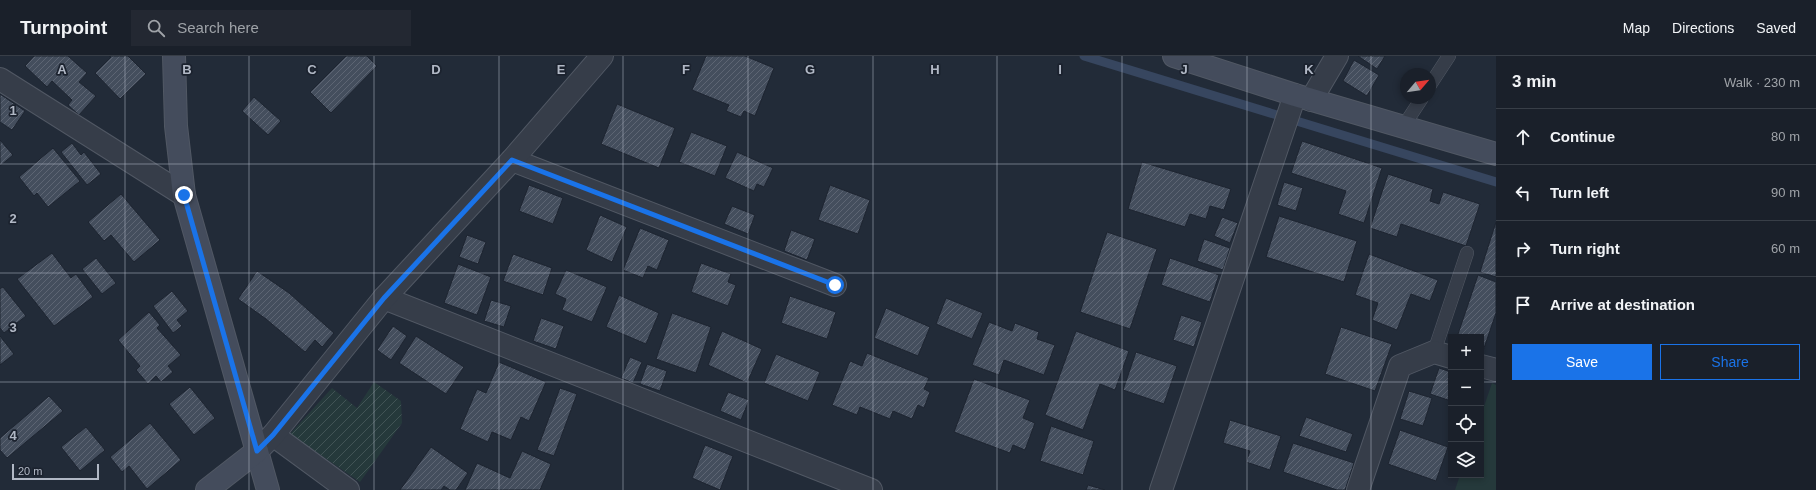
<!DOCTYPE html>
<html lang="en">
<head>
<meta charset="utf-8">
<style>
  body { margin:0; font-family:Arial,sans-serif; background:#232832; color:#f1f3f6 }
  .controls { position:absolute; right:12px; bottom:12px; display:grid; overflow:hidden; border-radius:0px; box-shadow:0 2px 6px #0003 }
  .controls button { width:36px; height:36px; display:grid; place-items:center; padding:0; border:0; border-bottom:1px solid #383e47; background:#1a202a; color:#f1f3f6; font:20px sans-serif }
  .compass { position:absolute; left:1400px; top:12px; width:36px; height:36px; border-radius:50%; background:#1a202a; box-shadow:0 2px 6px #0003; rotate:61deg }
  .scale { position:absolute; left:12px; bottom:10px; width:87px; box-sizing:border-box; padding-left:4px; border:2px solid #b1b8c5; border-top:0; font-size:11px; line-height:14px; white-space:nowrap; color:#b1b8c5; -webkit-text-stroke:3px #1b222e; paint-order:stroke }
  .stop { position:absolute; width:12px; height:12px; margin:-9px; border:3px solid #1a73e8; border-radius:50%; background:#fff }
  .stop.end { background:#1a73e8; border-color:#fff; box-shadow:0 1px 4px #0008 }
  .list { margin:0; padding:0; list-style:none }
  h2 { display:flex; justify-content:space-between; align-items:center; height:52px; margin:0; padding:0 16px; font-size:17px }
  h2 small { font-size:13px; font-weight:400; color:#9fa3a8 }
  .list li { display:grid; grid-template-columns:26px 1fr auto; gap:12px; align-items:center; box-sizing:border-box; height:56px; padding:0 16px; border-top:1px solid #383e47 }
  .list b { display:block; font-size:15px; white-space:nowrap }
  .list em { font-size:13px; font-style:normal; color:#9fa3a8 }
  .actions { display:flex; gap:8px; padding:12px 16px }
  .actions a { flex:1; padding:9px 0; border:1px solid #1a73e8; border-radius:0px; text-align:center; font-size:14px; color:#1a73e8 }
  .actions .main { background:#1a73e8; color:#fff }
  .icon { flex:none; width:22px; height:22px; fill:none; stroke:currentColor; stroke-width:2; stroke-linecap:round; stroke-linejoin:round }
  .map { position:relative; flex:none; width:1496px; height:434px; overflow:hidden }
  header { display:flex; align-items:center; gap:24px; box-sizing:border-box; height:56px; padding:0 20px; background:#1a202a; border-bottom:1px solid #383e47 }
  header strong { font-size:19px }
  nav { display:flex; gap:22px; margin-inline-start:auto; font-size:14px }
  .search { width:280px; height:36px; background:#232832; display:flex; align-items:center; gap:10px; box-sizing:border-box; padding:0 14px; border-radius:0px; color:#9fa3a8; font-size:15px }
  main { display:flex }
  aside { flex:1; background:#1a202a }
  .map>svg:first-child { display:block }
</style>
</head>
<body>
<header>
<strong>Turnpoint</strong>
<div class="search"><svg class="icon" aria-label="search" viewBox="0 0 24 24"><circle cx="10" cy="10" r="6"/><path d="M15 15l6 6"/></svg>Search here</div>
<nav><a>Map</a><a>Directions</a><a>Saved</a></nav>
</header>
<main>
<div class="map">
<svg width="1496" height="434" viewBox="0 0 1496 434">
  <defs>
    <pattern id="garden-furrows" width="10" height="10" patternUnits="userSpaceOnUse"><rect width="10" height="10" fill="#25393b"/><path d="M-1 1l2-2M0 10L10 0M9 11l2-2" fill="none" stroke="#425456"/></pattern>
    <pattern id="building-hatch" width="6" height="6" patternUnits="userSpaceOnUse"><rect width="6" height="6" fill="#444e5d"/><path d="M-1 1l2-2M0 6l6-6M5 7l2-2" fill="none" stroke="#5d6573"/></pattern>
  </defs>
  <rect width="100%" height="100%" fill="#222b38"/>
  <polygon fill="#25393b" points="1492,327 1496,329 1496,434 1455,434 1460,419 1481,419 1481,359"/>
  <polygon fill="url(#garden-furrows)" points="374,326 401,345 402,367 360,426 290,378 332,332 357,352"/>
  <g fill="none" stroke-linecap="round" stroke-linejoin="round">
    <polyline stroke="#37465f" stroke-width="9" points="1084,0 1496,126"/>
  </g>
  <g fill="url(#building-hatch)" stroke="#1d2430">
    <polygon points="34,0 68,0 87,17 79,26 96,40 79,59 68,49 72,44 52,25 47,31 25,10"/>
    <polygon points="109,0 128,0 146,18 120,43 95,17 111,1"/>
    <polygon points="346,0 367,0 377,10 331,57 310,36"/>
    <polygon points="706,0 745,0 774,12 755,60 744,55 741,61 726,55 729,49 692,34"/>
    <polygon points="1358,0 1385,0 1377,13"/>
    <polygon points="1354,4 1379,19 1367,40 1343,25"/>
    <polygon points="0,38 25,55 12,74 0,66"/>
    <polygon points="254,41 281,65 268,79 242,55"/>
    <polygon points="617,48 675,72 659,112 601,88"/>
    <polygon points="691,76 727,90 715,120 679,106"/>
    <polygon points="0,84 13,99 0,110"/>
    <polygon points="1302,85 1382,112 1364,167 1338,158 1346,135 1291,117"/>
    <polygon points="72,87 81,99 84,96 101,118 87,129 61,96"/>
    <polygon points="53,92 80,125 48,151 37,137 34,140 19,121"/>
    <polygon points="737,96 773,112 764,131 757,128 754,135 725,122"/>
    <polygon points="1142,106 1231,133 1224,154 1210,150 1206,163 1190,158 1185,171 1128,153"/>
    <polygon points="1388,118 1433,133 1430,145 1439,148 1443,136 1480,148 1466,190 1401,168 1397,181 1370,172"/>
    <polygon points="1284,126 1303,132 1296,155 1277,149"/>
    <polygon points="529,129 563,142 553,168 519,155"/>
    <polygon points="830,129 870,144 858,178 818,164"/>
    <polygon points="121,138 160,184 134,206 111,179 104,185 88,166"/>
    <polygon points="732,150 755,159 748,178 724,168"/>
    <polygon points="600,159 627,171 612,206 586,194"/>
    <polygon points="1279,160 1357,185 1344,226 1266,201"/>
    <polygon points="1222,161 1238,167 1230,187 1214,180"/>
    <polygon points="1496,166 1496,221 1480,216"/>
    <polygon points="640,172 669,184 657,214 648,210 643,222 623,214"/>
    <polygon points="791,174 815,183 807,204 784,195"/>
    <polygon points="1107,176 1157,193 1130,273 1080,256"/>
    <polygon points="467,179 486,186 478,208 459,201"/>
    <polygon points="1204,183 1230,192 1223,214 1197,205"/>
    <polygon points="52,197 71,222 76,218 93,241 54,270 17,223"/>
    <polygon points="513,198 552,212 543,239 503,225"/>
    <polygon points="1369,198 1438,224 1430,245 1411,238 1397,274 1372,264 1378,247 1355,239"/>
    <polygon points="96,202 116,227 102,238 82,213"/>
    <polygon points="1170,202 1219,219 1210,246 1161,229"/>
    <polygon points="701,207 731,218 728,226 736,229 728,250 691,236"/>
    <polygon points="458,208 491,221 477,259 444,247"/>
    <polygon points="566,214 607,231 592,266 562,254 566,243 555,238"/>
    <polygon points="257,215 289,237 334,277 322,291 315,284 305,296 266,263 238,243"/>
    <polygon points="1478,219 1496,226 1496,257 1482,298 1481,281 1457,281"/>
    <polygon points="3,231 26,260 4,277 0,272 0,233"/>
    <polygon points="172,235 188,255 177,264 182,270 173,277 153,250"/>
    <polygon points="619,239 659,257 646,288 606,271"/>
    <polygon points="790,240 836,256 827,283 781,267"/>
    <polygon points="946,242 983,257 972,283 936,268"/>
    <polygon points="491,244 511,250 504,271 484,265"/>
    <polygon points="886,252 930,271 918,300 874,282"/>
    <polygon points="149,256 160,269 157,272 181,299 168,310 173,316 161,326 156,320 148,328 136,314 140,310 118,284"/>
    <polygon points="672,257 711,271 696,317 656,303"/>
    <polygon points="1181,259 1202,266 1194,291 1173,284"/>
    <polygon points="541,262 564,270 556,293 533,285"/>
    <polygon points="989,266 1012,275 1015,267 1039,276 1037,283 1055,289 1044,319 1004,304 999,319 972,309"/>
    <polygon points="393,270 407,280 391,304 377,294"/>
    <polygon points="1341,271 1392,288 1375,335 1325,318"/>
    <polygon points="722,275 762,293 747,327 708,309"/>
    <polygon points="1076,275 1129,295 1115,334 1100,328 1083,374 1045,359"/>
    <polygon points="0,280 14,298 0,309"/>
    <polygon points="416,280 464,311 446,338 399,307"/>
    <polygon points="1136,296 1177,310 1164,348 1123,334"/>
    <polygon points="867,297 929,322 924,333 930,336 924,352 918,349 912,363 893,355 890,363 860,351 857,359 832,349 850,305 862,310"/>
    <polygon points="776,298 820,316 808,345 764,327"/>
    <polygon points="630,301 642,306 633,327 621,322"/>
    <polygon points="499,306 546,326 529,365 521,361 511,384 492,376 488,386 460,373 477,333 486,337"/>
    <polygon points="647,308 667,315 660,335 640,328"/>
    <polygon points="1439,312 1451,316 1451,345 1430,338"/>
    <polygon points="974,323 1030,344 1023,362 1035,367 1025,394 1013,389 1010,397 954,376"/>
    <polygon points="190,331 215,362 194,379 169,348"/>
    <polygon points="560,332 577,338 554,400 537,394"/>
    <polygon points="1409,335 1432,342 1423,370 1400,363"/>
    <polygon points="728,336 749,344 741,364 720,355"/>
    <polygon points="49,340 63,355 7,402 0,394 0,382"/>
    <polygon points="1306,361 1353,378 1346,396 1299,380"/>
    <polygon points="1230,364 1281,380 1270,414 1246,406 1250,395 1223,387"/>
    <polygon points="150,367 181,404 147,433 129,410 122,416 110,401"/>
    <polygon points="1051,370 1094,385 1083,419 1040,405"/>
    <polygon points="86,371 105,394 80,415 61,391"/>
    <polygon points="1400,374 1448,391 1436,425 1388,408"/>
    <polygon points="1293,387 1354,407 1345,434 1337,434 1283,416"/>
    <polygon points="705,389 733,400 720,434 692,422"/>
    <polygon points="431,391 468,417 456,434 450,434 444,430 441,434 400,434"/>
    <polygon points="522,395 551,408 540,434 465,434 477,407 510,422"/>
    <polygon points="1088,429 1105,434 1086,434"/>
  </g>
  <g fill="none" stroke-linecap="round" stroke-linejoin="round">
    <defs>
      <g id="lane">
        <polyline points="1430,29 1449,0"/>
        <polyline points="1403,71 1422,42"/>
        <polyline points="1434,296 1467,197"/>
      </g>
      <g id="street">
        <polyline points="0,23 184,139"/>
        <polyline points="1311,44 1337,0"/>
        <polyline points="512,104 835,229"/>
        <polyline points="384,242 871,434"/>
        <polyline points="1481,310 1496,314"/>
        <polyline points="273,379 348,434"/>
        <polyline points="257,395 273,379 384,242 512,104 602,0"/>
        <polyline points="1161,434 1295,39"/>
        <polyline points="1358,434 1400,310 1434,296 1451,301"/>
      </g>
      <g id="secondary">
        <polyline points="174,0 176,70 184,139 268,434"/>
        <polyline points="1174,0 1295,39 1496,98"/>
        <polyline points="207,434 257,395"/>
      </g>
    </defs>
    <use href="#lane" stroke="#515864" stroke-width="14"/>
    <use href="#street" stroke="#515864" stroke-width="24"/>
    <use href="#secondary" stroke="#515864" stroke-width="24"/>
    <use href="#lane" stroke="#363d49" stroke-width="13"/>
    <use href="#street" stroke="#363d49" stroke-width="22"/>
    <use href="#secondary" stroke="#444c5c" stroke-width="22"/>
  </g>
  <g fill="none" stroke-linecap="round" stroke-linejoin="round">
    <polyline stroke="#1a73e8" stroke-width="5" points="184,139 257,395 273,379 384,242 512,104 835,229"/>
  </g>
  <path fill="none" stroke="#b1b8c5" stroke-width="1" stroke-opacity="0.55" d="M125,0v434M249,0v434M374,0v434M499,0v434M623,0v434M748,0v434M873,0v434M997,0v434M1122,0v434M1247,0v434M1371,0v434M0,108h1496M0,217h1496M0,326h1451M1481,326h15"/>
  <g font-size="13" text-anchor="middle" font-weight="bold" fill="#b1b8c5" stroke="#1b222e" stroke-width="3.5" stroke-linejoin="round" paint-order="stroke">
    <text x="62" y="18">A</text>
    <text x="187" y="18">B</text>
    <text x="312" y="18">C</text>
    <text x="436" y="18">D</text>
    <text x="561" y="18">E</text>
    <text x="686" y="18">F</text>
    <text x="810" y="18">G</text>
    <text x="935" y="18">H</text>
    <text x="1060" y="18">I</text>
    <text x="1184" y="18">J</text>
    <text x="1309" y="18">K</text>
    <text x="13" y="59">1</text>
    <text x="13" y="167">2</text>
    <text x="13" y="276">3</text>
    <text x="13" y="384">4</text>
  </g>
</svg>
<div class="controls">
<button>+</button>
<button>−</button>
<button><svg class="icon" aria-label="locate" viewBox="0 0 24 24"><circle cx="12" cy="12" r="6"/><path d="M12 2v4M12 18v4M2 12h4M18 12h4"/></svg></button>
<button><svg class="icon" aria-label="layers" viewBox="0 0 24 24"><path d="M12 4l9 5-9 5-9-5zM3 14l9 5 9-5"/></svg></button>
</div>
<svg class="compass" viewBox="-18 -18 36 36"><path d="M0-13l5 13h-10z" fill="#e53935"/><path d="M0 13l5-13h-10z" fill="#9fa3a8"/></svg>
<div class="scale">20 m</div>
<div class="stop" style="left:835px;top:229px"></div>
<div class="stop end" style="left:184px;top:139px"></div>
</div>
<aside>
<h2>3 min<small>Walk · 230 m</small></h2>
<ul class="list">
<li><svg class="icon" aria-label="ahead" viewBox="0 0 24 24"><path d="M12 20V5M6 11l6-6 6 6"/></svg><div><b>Continue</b></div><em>80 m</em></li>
<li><svg class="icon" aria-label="left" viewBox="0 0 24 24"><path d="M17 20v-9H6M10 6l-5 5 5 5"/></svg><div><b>Turn left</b></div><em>90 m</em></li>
<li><svg class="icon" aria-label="right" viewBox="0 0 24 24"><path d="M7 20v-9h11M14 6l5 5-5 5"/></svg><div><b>Turn right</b></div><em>60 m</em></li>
<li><svg class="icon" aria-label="arrive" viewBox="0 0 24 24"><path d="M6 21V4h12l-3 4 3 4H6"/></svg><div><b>Arrive at destination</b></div></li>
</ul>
<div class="actions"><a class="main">Save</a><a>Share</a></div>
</aside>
</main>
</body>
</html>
